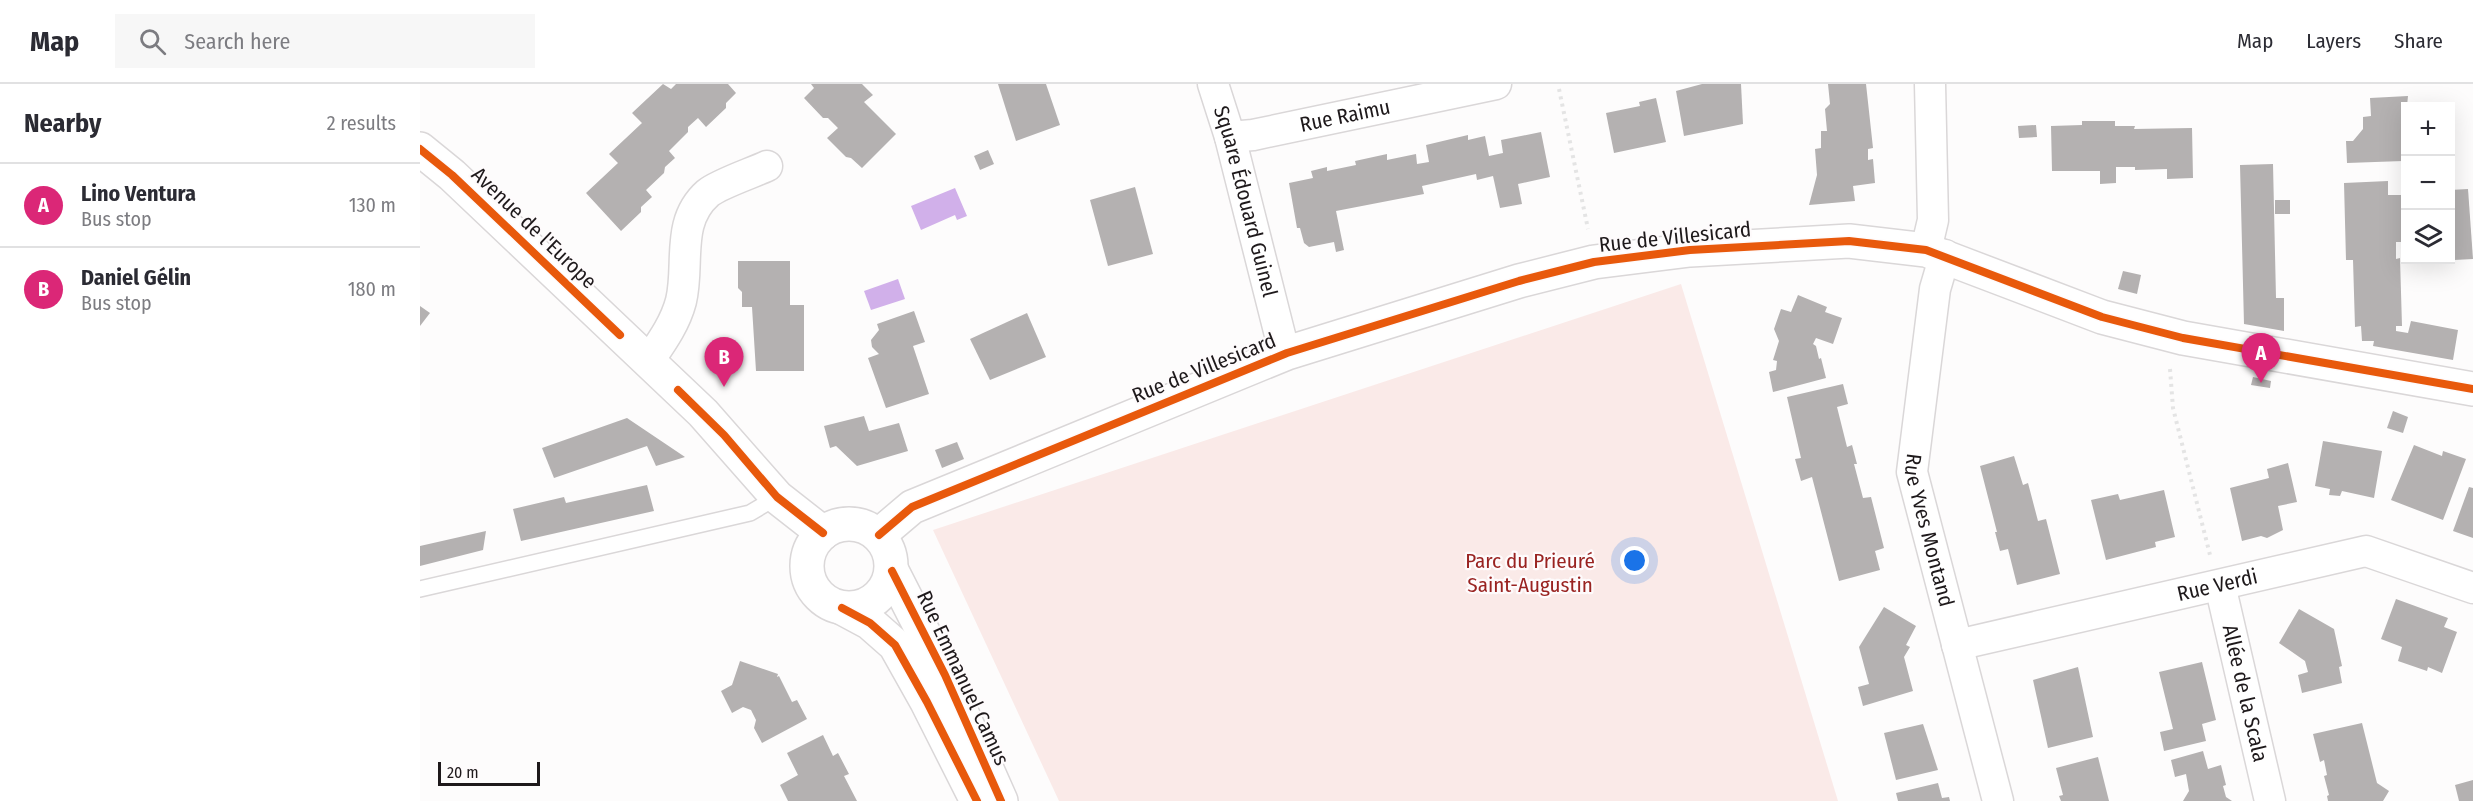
<!DOCTYPE html>
<html lang="en">
<head>
<meta charset="utf-8">
<style>
  body { margin:0; font-family:"Fira Sans Condensed",sans-serif; background:#f7f7f7; color:#2b2b33 }
  .controls { position:absolute; right:18px; top:18px; display:grid; overflow:hidden; border-radius:0px; box-shadow:0 6px 24px #0002 }
  .controls button { width:54px; height:54px; display:grid; place-items:center; padding:0; border:0; border-bottom:2px solid #e1e1e2; background:#fff; color:#2b2b33; font:30px sans-serif }
  .scale { position:absolute; left:18px; bottom:15px; width:102px; box-sizing:border-box; padding-left:6px; border:3px solid #1e191b; border-top:0; font-size:16px; line-height:21px; white-space:nowrap; color:#1e191b; -webkit-text-stroke:4px #fefbfc; paint-order:stroke }
  .you { position:absolute; left:1215px; top:477px; width:21px; height:21px; margin:-15px; border:4px solid #fff; border-radius:50%; background:#1a73e8; box-shadow:0 0 0 9px #1a73e833 }
  .badge { display:grid; place-items:center; width:39px; height:39px; border-radius:50%; background:#db2777; color:#fff; font-size:20px; font-weight:700 }
  .pin { position:absolute; translate:-50% -50px; filter:drop-shadow(0 2px 3px #0008) }
  .pin::after { content:''; position:absolute; top:32px; width:21px; height:18px; background:inherit; clip-path:polygon(0 0,100% 0,50% 100%) }
  .list { margin:0; padding:0; list-style:none }
  h2 { display:flex; justify-content:space-between; align-items:center; height:78px; margin:0; padding:0 24px; font-size:26px }
  h2 small { font-size:20px; font-weight:400; color:#7c7c81 }
  .list li { display:grid; grid-template-columns:39px 1fr auto; gap:18px; align-items:center; box-sizing:border-box; height:84px; padding:0 24px; border-top:2px solid #e1e1e2 }
  .list b { display:block; font-size:22px; white-space:nowrap }
  .list p { margin:0; font-size:20px; white-space:nowrap; color:#7c7c81 }
  .list em { font-size:20px; font-style:normal; color:#7c7c81 }
  .icon { flex:none; width:33px; height:33px; fill:none; stroke:currentColor; stroke-width:2; stroke-linecap:round; stroke-linejoin:round }
  .map { position:relative; flex:none; width:2053px; height:717px; overflow:hidden }
  header { display:flex; align-items:center; gap:36px; box-sizing:border-box; height:84px; padding:0 30px; background:#fff; border-bottom:2px solid #e1e1e2 }
  header strong { font-size:28px }
  nav { display:flex; gap:33px; margin-inline-start:auto; font-size:21px }
  .search { width:420px; height:54px; background:#f7f7f7; display:flex; align-items:center; gap:15px; box-sizing:border-box; padding:0 21px; border-radius:0px; color:#7c7c81; font-size:22px }
  main { display:flex }
  aside { flex:1; background:#fff }
  .map>svg:first-child { display:block }
</style>
</head>
<body>
<header>
<strong>Map</strong>
<div class="search"><svg class="icon" aria-label="search" viewBox="0 0 24 24"><circle cx="10" cy="10" r="6"/><path d="M15 15l6 6"/></svg>Search here</div>
<nav><a>Map</a><a>Layers</a><a>Share</a></nav>
</header>
<main>
<aside>
<h2>Nearby<small>2 results</small></h2>
<ul class="list">
<li><span class="badge">A</span><div><b>Lino Ventura</b><p>Bus stop</p></div><em>130 m</em></li>
<li><span class="badge">B</span><div><b>Daniel Gélin</b><p>Bus stop</p></div><em>180 m</em></li>
</ul>
</aside>
<div class="map">
<svg width="2053" height="717" viewBox="0 0 2053 717">
  <rect width="100%" height="100%" fill="#fdfcfc"/>
  <polygon fill="#faeae8" points="1261,200 1418,717 639,717 513,446"/>
  <g fill="#d1b0ea">
    <polygon points="535,104 547,132 537,136 535,131 501,146 491,122"/>
    <polygon points="478,195 485,215 451,226 444,207"/>
  </g>
  <g fill="#b4b1b1">
    <polygon points="243,0 251,5 256,0 308,0 316,9 306,19 306,24 286,43 278,34 268,43 268,48 249,67 255,74 245,83 244,89 226,106 232,113 221,123 221,128 201,147 166,109 198,79 189,70 222,39 212,29"/>
    <polygon points="391,0 442,0 453,11 444,18 476,50 442,84 431,74 426,73 407,54 418,44 408,34 403,34 384,14 394,4"/>
    <polygon points="578,0 626,0 640,41 596,57"/>
    <polygon points="1282,0 1321,0 1323,40 1264,52 1256,7"/>
    <polygon points="1408,0 1446,0 1453,64 1448,65 1448,76 1453,75 1455,99 1433,102 1435,117 1389,121 1397,91 1395,65 1401,64 1401,47 1407,47 1405,25 1410,20"/>
    <polygon points="1988,12 1986,32 1981,32 1983,77 1927,79 1926,57 1933,57 1943,45 1943,33 1951,32 1950,14"/>
    <polygon points="1236,14 1246,58 1194,69 1186,29 1220,22 1219,18"/>
    <polygon points="1662,37 1695,37 1695,42 1715,42 1714,45 1772,44 1773,94 1747,95 1747,85 1715,86 1715,83 1696,83 1696,99 1680,100 1680,87 1632,87 1631,42 1662,41"/>
    <polygon points="1616,41 1617,53 1599,54 1598,42"/>
    <polygon points="1121,48 1130,93 1098,100 1102,120 1080,124 1073,92 1057,96 1056,90 1002,102 1004,110 916,127 924,166 916,168 914,158 889,163 884,159 880,144 877,144 869,99 893,94 891,87 907,83 907,87 936,81 935,77 967,70 967,76 996,70 997,80 1009,78 1006,61 1048,51 1048,56 1065,52 1069,72 1083,69 1081,56"/>
    <polygon points="568,66 574,80 560,86 554,72"/>
    <polygon points="1853,80 1856,214 1864,214 1864,247 1824,240 1820,81"/>
    <polygon points="1968,97 1968,111 1983,111 1985,158 1976,158 1976,175 1980,174 1982,242 1976,242 1976,247 1988,249 1991,237 2038,246 2033,276 1953,262 1954,257 1942,257 1941,242 1935,243 1933,176 1926,176 1924,99"/>
    <polygon points="715,103 733,170 688,182 670,116"/>
    <polygon points="2048,105 2053,175 2034,176 2030,106"/>
    <rect x="1855" y="116" width="15" height="14"/>
    <polygon points="318,177 370,177 370,221 384,221 384,287 336,287 332,223 322,223 322,208 318,204"/>
    <polygon points="1703,187 1721,191 1717,210 1698,205"/>
    <polygon points="1378,211 1407,223 1405,228 1422,234 1413,260 1396,254 1393,260 1396,262 1399,275 1401,274 1406,294 1353,308 1349,288 1356,286 1357,277 1353,276 1359,257 1354,245 1361,225 1371,228"/>
    <polygon points="0,222 10,229 0,242"/>
    <polygon points="494,227 505,258 493,262 509,310 466,324 448,274 459,270 452,263 451,256 459,246 457,240"/>
    <polygon points="607,229 626,273 570,296 550,255"/>
    <polygon points="1833,293 1851,297 1850,304 1831,301"/>
    <polygon points="1423,300 1428,320 1417,323 1427,363 1432,361 1437,380 1434,380 1443,414 1451,413 1464,464 1455,467 1460,486 1419,497 1392,393 1381,397 1375,375 1381,374 1367,313"/>
    <polygon points="1973,327 1988,333 1983,349 1967,344"/>
    <polygon points="444,332 449,347 479,339 488,367 437,382 416,362 410,364 404,342"/>
    <polygon points="207,334 265,373 236,382 227,362 134,394 122,364"/>
    <polygon points="1903,357 1962,367 1954,414 1922,407 1920,412 1909,411 1910,405 1895,402"/>
    <polygon points="537,358 544,375 522,384 515,366"/>
    <polygon points="1994,361 2022,372 2023,367 2046,375 2023,436 1971,416"/>
    <polygon points="1594,372 1603,401 1608,399 1618,437 1626,435 1640,490 1597,501 1588,465 1580,467 1575,448 1577,448 1560,382"/>
    <polygon points="1868,379 1877,418 1858,422 1863,446 1847,454 1841,452 1822,457 1810,404 1849,394 1847,385"/>
    <polygon points="227,401 234,427 101,457 93,425 144,413 146,419"/>
    <polygon points="2049,403 2053,404 2053,454 2033,447"/>
    <polygon points="1744,406 1755,453 1735,458 1736,463 1686,476 1671,416 1698,410 1700,416"/>
    <polygon points="66,447 63,466 0,482 0,462"/>
    <polygon points="1976,515 2028,534 2024,543 2037,548 2022,589 2008,583 2007,587 1978,577 1982,563 1961,555"/>
    <polygon points="1464,523 1496,542 1486,561 1490,563 1484,573 1493,607 1443,622 1438,603 1449,600 1439,563"/>
    <polygon points="1879,525 1914,545 1922,582 1919,583 1922,599 1882,609 1878,591 1888,588 1885,577 1859,559"/>
    <polygon points="320,577 358,590 357,593 359,592 372,618 377,616 387,635 342,659 334,644 336,636 331,626 323,623 312,629 301,607 312,601"/>
    <polygon points="1782,578 1796,636 1782,640 1786,657 1744,667 1740,648 1753,645 1739,588"/>
    <polygon points="1658,583 1673,653 1628,664 1613,596"/>
    <polygon points="1942,639 1957,699 1969,707 1963,717 1908,717 1907,712 1909,711 1904,692 1907,691 1904,676 1900,678 1893,650"/>
    <polygon points="1503,640 1518,686 1476,696 1464,649"/>
    <polygon points="403,651 413,672 418,669 429,690 424,692 437,717 368,717 360,701 378,691 367,669"/>
    <polygon points="1783,667 1788,685 1801,681 1806,701 1803,702 1806,713 1812,717 1763,717 1769,707 1766,690 1755,693 1751,676"/>
    <polygon points="1678,673 1689,717 1641,717 1639,712 1643,711 1636,684"/>
    <polygon points="2053,696 2053,717 2039,717 2035,701"/>
    <polygon points="1518,699 1522,714 1529,713 1530,717 1478,717 1476,709"/>
  </g>
  <g fill="none" stroke-linecap="round" stroke-linejoin="round">
    <defs>
      <polyline id="lane" points="0,505 330,429 357,413"/>
      <g id="street">
        <path id="s1" d="M793,0l17,53 51,202 6,14"/>
        <path id="s2" d="M810,53l23,-2 243,-51"/>
        <polyline points="1506,166 1513,136 1510,0"/>
        <path id="s3" d="M1525,171l-10,34 -23,183 86,329"/>
        <path d="M228,278c13,-19 27,-38 33,-61 9,-37 -6,-79 27,-108 11,-9 44,-20 59,-27"/>
        <path id="s4" d="M1800,501l50,216"/>
        <path id="s5" d="M1537,561l409,-94 107,37"/>
      </g>
      <g id="secondary">
        <polyline points="0,65 32,91 283,329 357,413 403,449"/>
        <circle cx="429" cy="482" r="42"/>
        <polyline points="459,451 492,423 867,269 1099,197 1174,178 1270,166 1429,157 1506,166 1682,233 1763,254 2053,305"/>
        <polyline points="472,487 525,591 581,717"/>
        <polyline points="422,524 450,539 475,561 507,618 557,717"/>
      </g>
    </defs>
    <use href="#lane" stroke="#dad7d8" stroke-width="18"/>
    <use href="#street" stroke="#dad7d8" stroke-width="33"/>
    <use href="#secondary" stroke="#dad7d8" stroke-width="36"/>
    <g stroke="#e4e4e4" stroke-width="4" stroke-dasharray="3 4.5" stroke-linecap="butt">
      <polyline points="1139,5 1168,145"/>
      <polyline points="1750,285 1753,324 1790,471"/>
    </g>
    <use href="#lane" stroke="#fff" stroke-width="15"/>
    <use href="#street" stroke="#fff" stroke-width="30"/>
    <use href="#secondary" stroke="#fff" stroke-width="33"/>
    <defs>
      <g id="cycleway">
        <polyline points="0,65 32,91 200,251"/>
        <polyline points="258,306 304,351 357,413 403,449"/>
        <polyline points="459,451 492,423 867,269 1099,197 1174,178 1270,166 1429,157 1506,166 1682,233 1763,254 2053,305"/>
        <polyline points="472,487 525,591 581,717"/>
        <polyline points="422,524 450,539 475,561 507,618 557,717"/>
      </g>
    </defs>
    <use href="#cycleway" stroke="#fefbfc" stroke-width="11"/>
    <use href="#cycleway" stroke="#e8590c" stroke-width="8"/>
  </g>
  <g text-anchor="middle" stroke-width="4.5" stroke-linejoin="round" paint-order="stroke">
    <g font-size="21" fill="#1e191b" stroke="#fefbfc">
      <text dy="7" stroke="none"><textPath href="#s2" startOffset="117">Rue Raimu</textPath></text>
      <text dy="7" stroke="none"><textPath href="#s1" startOffset="122">Square Édouard Guinel</textPath></text>
      <text transform="translate(114 144) rotate(44)" y="7">Avenue de l'Europe</text>
      <text transform="translate(1255 153) rotate(-6)" y="7">Rue de Villesicard</text>
      <text transform="translate(784 284) rotate(-22)" y="7">Rue de Villesicard</text>
      <text dy="7" stroke="none"><textPath href="#s3" startOffset="280">Rue Yves Montand</textPath></text>
      <text dy="7" stroke="none"><textPath href="#s5" startOffset="267">Rue Verdi</textPath></text>
      <text transform="translate(543 594) rotate(65)" y="7">Rue Emmanuel Camus</text>
      <text dy="7" stroke="none"><textPath href="#s4" startOffset="111">Allée de la Scala</textPath></text>
    </g>
    <g font-size="21" fill="#992321" stroke="#fefbfc">
      <text x="1110" y="484">Parc du Prieuré<tspan x="1110" dy="24">Saint-Augustin</tspan></text>
    </g>
  </g>
</svg>
<div class="controls">
<button>+</button>
<button>−</button>
<button><svg class="icon" aria-label="layers" viewBox="0 0 24 24"><path d="M12 4l9 5-9 5-9-5zM3 14l9 5 9-5"/></svg></button>
</div>
<div class="scale">20 m</div>
<div class="you"></div>
<div class="pin badge" style="left:1841px;top:299px">A</div>
<div class="pin badge" style="left:304px;top:303px">B</div>
</div>
</main>
</body>
</html>
